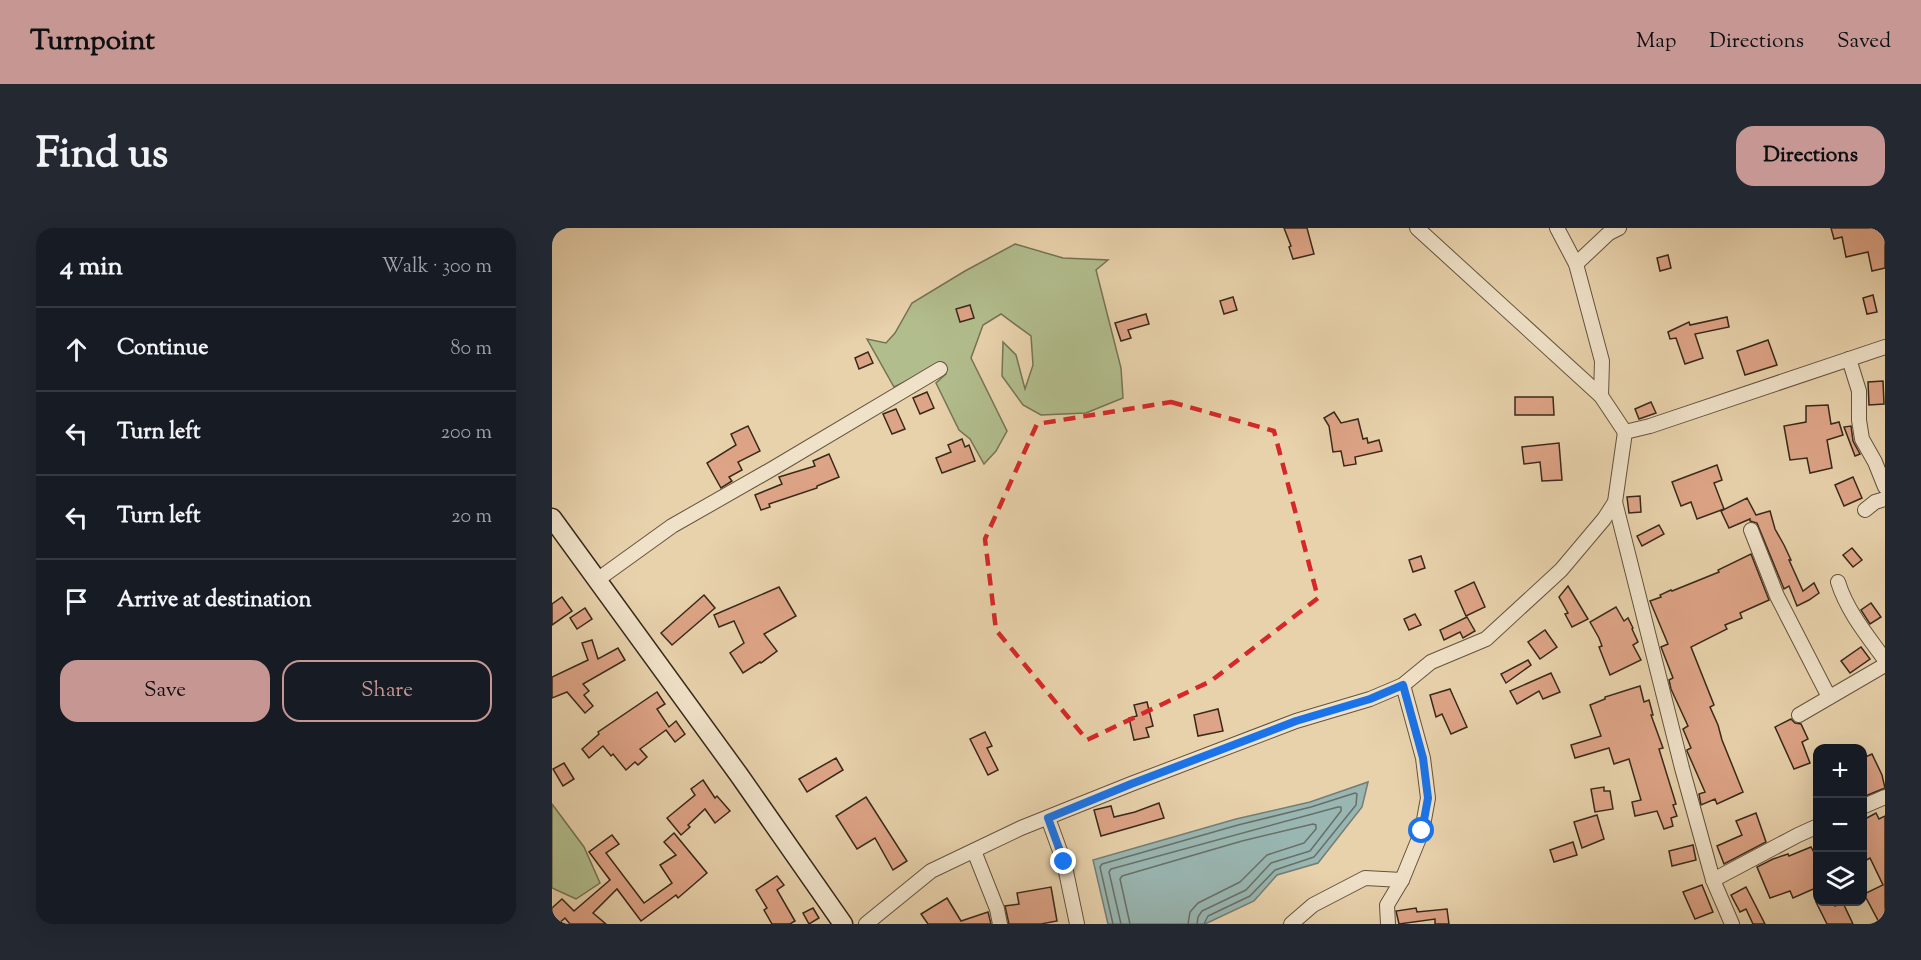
<!DOCTYPE html>
<html lang="en">
<head>
<meta charset="utf-8">
<style>
  body { margin:0; font-family:"Sorts Mill Goudy",serif; background:#242831; color:#f1f3f6 }
  .controls { position:absolute; right:18px; bottom:18px; display:grid; overflow:hidden; border-radius:12px; box-shadow:0 6px 24px #0002 }
  .controls button { width:54px; height:54px; display:grid; place-items:center; padding:0; border:0; border-bottom:2px solid #363941; background:#171b24; color:#f1f3f6; font:30px sans-serif }
  .stop { position:absolute; width:18px; height:18px; margin:-14px; border:4px solid #1a73e8; border-radius:50%; background:#fff }
  .stop.end { background:#1a73e8; border-color:#fff; box-shadow:0 2px 6px #0008 }
  .list { margin:0; padding:0; list-style:none }
  h2 { display:flex; justify-content:space-between; align-items:center; height:78px; margin:0; padding:0 24px; font-size:26px }
  h2 small { font-size:20px; font-weight:400; color:#9ea1a6 }
  .list li { display:grid; grid-template-columns:39px 1fr auto; gap:18px; align-items:center; box-sizing:border-box; height:84px; padding:0 24px; border-top:2px solid #363941 }
  .list b { display:block; font-size:22px; white-space:nowrap }
  .list em { font-size:20px; font-style:normal; color:#9ea1a6 }
  .actions { display:flex; gap:12px; padding:18px 24px }
  .actions a { flex:1; padding:14px 0; border:2px solid #c59692; border-radius:18px; text-align:center; font-size:21px; color:#c59692 }
  .actions .main { background:#c59692; color:#111 }
  .icon { flex:none; width:33px; height:33px; fill:none; stroke:currentColor; stroke-width:2; stroke-linecap:round; stroke-linejoin:round }
  .map { position:relative; flex:none; width:1333px; height:696px; overflow:hidden; border-radius:18px }
  header { display:flex; align-items:center; gap:36px; box-sizing:border-box; height:84px; padding:0 30px; background:#c59692; color:#111 }
  header strong { font-size:28px }
  nav { display:flex; gap:33px; margin-inline-start:auto; font-size:21px }
  .intro { display:flex; align-items:center; justify-content:space-between; box-sizing:border-box; height:144px; padding:0 36px }
  h1 { margin:0; font-size:42px }
  .button { padding:15px 27px; border-radius:18px; background:#c59692; color:#111; font-size:21px; font-weight:700 }
  main { display:flex; gap:36px; padding:0 36px }
  aside { flex:1; background:#171b24; border-radius:18px; box-shadow:0 6px 24px #0002 }
  .map>svg:first-child { display:block }
</style>
</head>
<body>
<header>
<strong>Turnpoint</strong>
<nav><a>Map</a><a>Directions</a><a>Saved</a></nav>
</header>
<div class="intro"><h1>Find us</h1><a class="button">Directions</a></div>
<main>
<aside>
<h2>4 min<small>Walk · 300 m</small></h2>
<ul class="list">
<li><svg class="icon" aria-label="ahead" viewBox="0 0 24 24"><path d="M12 20V5M6 11l6-6 6 6"/></svg><div><b>Continue</b></div><em>80 m</em></li>
<li><svg class="icon" aria-label="left" viewBox="0 0 24 24"><path d="M17 20v-9H6M10 6l-5 5 5 5"/></svg><div><b>Turn left</b></div><em>200 m</em></li>
<li><svg class="icon" aria-label="left" viewBox="0 0 24 24"><path d="M17 20v-9H6M10 6l-5 5 5 5"/></svg><div><b>Turn left</b></div><em>20 m</em></li>
<li><svg class="icon" aria-label="arrive" viewBox="0 0 24 24"><path d="M6 21V4h12l-3 4 3 4H6"/></svg><div><b>Arrive at destination</b></div></li>
</ul>
<div class="actions"><a class="main">Save</a><a>Share</a></div>
</aside>
<div class="map">
<svg width="1333" height="696" viewBox="0 0 1333 696">
  <rect width="100%" height="100%" fill="#e8d2ac"/>
  <filter id="stains"><feTurbulence type="fractalNoise" baseFrequency=".00333" numOctaves="4"/><feColorMatrix values="0 0 0 0 .2 0 0 0 0 .09 0 0 0 0 .02 0 0 0 .5 -.17"/></filter>
  <radialGradient id="worn" r=".72"><stop offset=".6" stop-color="#630" stop-opacity="0"/><stop offset="1" stop-color="#630" stop-opacity=".3"/></radialGradient>
  <g fill="#b2bd8d" stroke="#757354" stroke-width="1.5">
    <polygon points="463,16 511,30 556,32 544,42 569,140 571,170 534,185 489,187 471,177 450,148 451,114 464,127 473,161 481,137 479,108 449,86 431,97 419,130 455,203 444,223 432,236 418,211 407,202 384,155 394,146 388,137 342,159 315,111 334,115 343,105 360,75 413,43"/>
    <polygon points="0,576 32,619 48,655 24,671 0,660"/>
  </g>
  <polygon fill="#99b6b2" stroke="#727e75" stroke-width="1.5" points="816,554 810,579 766,635 725,647 702,673 653,696 556,696 541,632 684,591 758,574"/>
  <g fill="none" stroke-linecap="round" stroke-linejoin="round">
    <g stroke="#687066" stroke-width="1.5">
      <polyline points="561,696 548,639 550,636 686,597 759,579 803,565 805,566 804,577 762,629 723,642 698,668 656,688 652,696"/>
      <polyline points="569,696 557,644 559,641 786,579 789,579 789,583 758,623 719,635 694,662 650,683 646,689 645,696"/>
      <polyline points="578,696 568,651 570,648 690,613 761,596 764,597 764,601 752,615 715,627 688,654 646,675 638,684 636,696"/>
    </g>
  </g>
  <g fill="#dea487" stroke="#38291a" stroke-width="1.5">
    <polygon points="732,0 755,0 762,26 741,31 737,19 739,18"/>
    <polygon points="1279,0 1333,0 1333,40 1320,43 1316,24 1294,29 1290,9 1282,11"/>
    <polygon points="1116,27 1119,40 1108,43 1105,30"/>
    <polygon points="1321,67 1325,84 1315,86 1311,70"/>
    <polygon points="681,69 685,82 672,86 668,73"/>
    <polygon points="418,77 422,90 408,94 404,81"/>
    <polygon points="594,86 597,96 576,102 579,110 569,113 563,95"/>
    <polygon points="1175,89 1177,99 1143,106 1151,130 1133,136 1124,110 1118,111 1116,104 1137,94 1138,97"/>
    <polygon points="1216,112 1225,137 1193,147 1185,123"/>
    <polygon points="316,124 321,135 307,141 303,130"/>
    <polygon points="1331,153 1332,176 1317,177 1316,154"/>
    <polygon points="375,164 382,180 368,186 361,170"/>
    <polygon points="963,169 1001,169 1002,187 963,187"/>
    <polygon points="1099,174 1104,185 1087,191 1083,181"/>
    <polygon points="1276,177 1279,196 1287,194 1291,207 1275,212 1280,240 1258,245 1255,230 1238,232 1232,198 1254,194 1254,178"/>
    <polygon points="344,181 353,201 340,206 331,186"/>
    <polygon points="782,184 789,195 806,191 811,211 815,210 816,215 827,212 830,223 803,229 804,236 792,238 789,223 781,224 777,198 772,190"/>
    <polygon points="196,198 208,223 186,234 190,242 177,249 180,253 169,260 155,235 184,217 179,206"/>
    <polygon points="1299,198 1301,213 1308,226 1303,228 1292,199"/>
    <polygon points="410,211 413,219 417,217 423,233 390,245 384,230 399,224 396,217"/>
    <polygon points="1007,215 1010,252 990,253 988,234 972,236 970,219"/>
    <polygon points="277,226 287,249 265,258 265,260 217,276 218,279 209,282 203,267 230,256 227,249 263,238 261,233"/>
    <polygon points="1165,237 1170,252 1162,255 1172,281 1145,291 1139,274 1129,278 1120,254"/>
    <polygon points="1301,249 1310,270 1292,278 1283,257"/>
    <polygon points="1088,268 1089,284 1077,285 1075,269"/>
    <polygon points="1195,270 1204,287 1218,283 1223,301 1232,317 1239,332 1237,332 1251,363 1262,355 1267,365 1257,372 1245,378 1237,358 1232,361 1205,295 1198,293 1198,291 1177,300 1169,283"/>
    <polygon points="1107,297 1112,306 1090,318 1085,308"/>
    <polygon points="1300,320 1310,332 1301,339 1291,327"/>
    <polygon points="1199,326 1217,372 1188,385 1190,390 1173,397 1175,401 1139,419 1162,477 1158,479 1166,497 1170,512 1191,564 1165,576 1163,571 1149,577 1147,566 1153,564 1135,523 1135,522 1139,520 1131,501 1136,498 1119,461 1117,452 1121,450 1109,419 1116,416 1098,373 1109,369 1108,367 1119,362 1120,363 1167,344 1166,342"/>
    <polygon points="869,328 873,340 861,344 857,332"/>
    <polygon points="922,354 933,379 914,388 903,363"/>
    <polygon points="1016,358 1036,391 1020,399 1013,386 1016,385 1007,369"/>
    <polygon points="227,359 244,388 212,406 225,423 209,435 208,434 191,445 178,425 192,415 182,393 167,399 162,387"/>
    <polygon points="152,367 163,380 120,417 109,405"/>
    <polygon points="10,369 20,383 0,397 0,376"/>
    <polygon points="1319,375 1329,389 1318,396 1309,382"/>
    <polygon points="1064,379 1072,393 1076,390 1081,400 1080,401 1086,414 1081,417 1089,432 1058,447 1047,419 1050,418 1047,410 1038,394"/>
    <polygon points="33,380 40,391 25,401 18,390"/>
    <polygon points="863,386 869,397 857,402 852,391"/>
    <polygon points="915,389 923,403 911,410 908,404 892,412 888,402"/>
    <polygon points="993,402 1005,419 988,431 976,414"/>
    <polygon points="40,412 46,431 66,420 73,432 31,456 37,463 32,467 41,478 33,485 15,464 0,470 0,449 36,432 30,415"/>
    <polygon points="1309,419 1318,431 1298,445 1289,433"/>
    <polygon points="976,432 979,437 954,455 949,446"/>
    <polygon points="999,445 1008,464 991,471 987,463 965,476 958,463"/>
    <polygon points="1088,458 1092,474 1097,472 1101,487 1099,487 1111,520 1107,521 1124,576 1121,577 1125,588 1119,590 1121,598 1112,601 1105,583 1083,588 1080,574 1089,572 1077,531 1062,536 1057,520 1023,530 1019,517 1049,508 1038,477 1053,471 1053,469"/>
    <polygon points="898,461 915,499 899,506 890,486 884,489 878,467"/>
    <polygon points="105,464 113,476 105,481 117,499 124,493 133,506 123,514 114,502 88,521 95,529 86,537 83,534 74,542 61,526 59,528 51,518 37,530 30,521 47,506 46,504"/>
    <polygon points="595,474 601,498 594,500 597,509 582,512 577,490 585,488 582,477"/>
    <polygon points="666,481 671,503 646,508 642,487"/>
    <polygon points="1239,491 1243,495 1249,496 1256,511 1250,514 1258,535 1242,541 1223,499"/>
    <polygon points="433,504 440,518 435,520 446,542 436,547 418,511"/>
    <polygon points="1320,526 1330,547 1333,560 1311,569 1311,530"/>
    <polygon points="284,530 291,542 255,564 247,551"/>
    <polygon points="12,535 22,551 11,558 1,541"/>
    <polygon points="151,552 163,570 165,568 178,583 163,595 153,581 136,597 138,599 129,607 115,590 143,567 139,561"/>
    <polygon points="1052,559 1052,563 1058,563 1061,581 1043,584 1039,561"/>
    <polygon points="314,569 355,633 341,642 323,610 305,621 284,588"/>
    <polygon points="607,575 612,590 549,608 542,582 559,578 562,589 583,584"/>
    <polygon points="1204,585 1214,614 1172,636 1165,618 1190,607 1184,593"/>
    <polygon points="1324,585 1327,591 1333,588 1333,696 1328,696 1312,666 1331,657 1318,630 1311,634 1311,592"/>
    <polygon points="1045,587 1052,611 1030,620 1022,594"/>
    <polygon points="122,605 155,645 126,670 124,667 89,693 65,661 41,685 54,696 18,696 13,690 6,696 0,690 0,680 10,671 22,683 58,652 37,624 60,607 67,616 54,625 92,675 120,655 108,637 124,627 112,614"/>
    <polygon points="1021,614 1025,627 1002,634 998,622"/>
    <polygon points="1141,617 1144,632 1120,638 1117,623"/>
    <polygon points="1259,619 1266,632 1266,659 1241,670 1238,663 1218,670 1205,639 1221,631 1236,626 1237,628"/>
    <polygon points="225,648 232,657 225,662 243,693 238,696 220,696 212,682 215,680 204,662"/>
    <polygon points="1150,657 1161,684 1143,691 1131,664"/>
    <polygon points="499,659 505,693 489,696 457,696 453,678 467,676 465,665"/>
    <polygon points="1194,659 1213,696 1201,696 1194,681 1188,684 1179,667"/>
    <polygon points="395,670 409,693 436,684 439,696 376,696 369,686"/>
    <polygon points="1264,674 1282,674 1283,678 1291,675 1301,696 1275,696"/>
    <polygon points="261,680 267,690 257,696 251,685"/>
    <polygon points="864,680 865,684 895,681 897,696 883,696 883,691 847,696 844,683"/>
  </g>
  <g fill="none" stroke-linecap="round" stroke-linejoin="round">
    <defs>
      <g id="minor">
        <polyline points="865,0 1049,168 1073,204"/>
        <polyline points="1005,0 1024,36 1050,133 1049,168"/>
        <polyline points="1024,36 1057,5 1067,0"/>
        <polyline points="1297,131 1307,163 1307,192 1310,211 1323,234 1333,259"/>
        <polyline points="1063,274 1130,540 1161,652 1180,696"/>
        <polyline points="1313,282 1323,274 1333,271"/>
        <polyline points="1199,302 1225,368 1277,469"/>
        <polyline points="45,352 120,298 220,241 388,141"/>
        <path d="M1286,354c9,29 29,53 47,78"/>
        <polyline points="1247,487 1333,437"/>
        <polyline points="1310,579 1333,569"/>
        <polyline points="496,590 512,634 525,696"/>
        <polyline points="422,623 445,681 448,696"/>
        <polyline points="1161,652 1246,607 1266,598"/>
        <polyline points="314,696 379,643 469,600 579,556 744,493 818,471 851,457 879,434 934,411 1009,342 1052,291 1063,274 1073,204 1098,198 1333,119"/>
        <polyline points="739,696 761,677 813,650 850,652"/>
        <polyline points="836,696 835,677 850,652 870,603 876,570 871,530 851,457"/>
      </g>
      <polyline id="secondary" points="0,290 187,547 291,696"/>
    </defs>
    <use href="#minor" stroke="#64533e" stroke-width="16"/>
    <use href="#secondary" stroke="#38291a" stroke-width="21"/>
    <use href="#minor" stroke="#f0e2c9" stroke-width="14"/>
    <use href="#secondary" stroke="#f0e2c9" stroke-width="18"/>
  </g>
  <g fill="none" stroke-linecap="round" stroke-linejoin="round">
    <polyline stroke="#1a73e8" stroke-width="8" points="512,634 496,590 579,556 744,493 818,471 851,457 871,530 876,570 870,603"/>
  </g>
  <path fill="none" stroke="#d62828" stroke-width="4.5" stroke-dasharray="12 8" stroke-linejoin="round" d="M619,174l103,29 44,167 -107,83 -124,59 -91,-110 -11,-91 52,-115z"/>
  <rect width="100%" height="100%" filter="url(#stains)"/>
  <rect width="100%" height="100%" fill="url(#worn)"/>
</svg>
<div class="controls">
<button>+</button>
<button>−</button>
<button><svg class="icon" aria-label="layers" viewBox="0 0 24 24"><path d="M12 4l9 5-9 5-9-5zM3 14l9 5 9-5"/></svg></button>
</div>
<div class="stop" style="left:870px;top:603px"></div>
<div class="stop end" style="left:512px;top:634px"></div>
</div>
</main>
</body>
</html>
